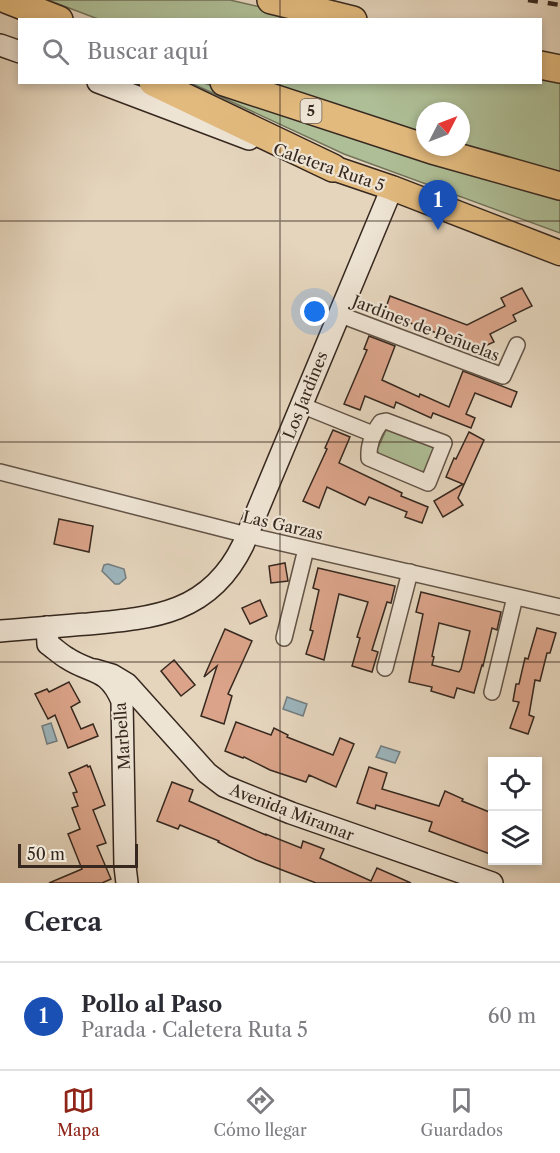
<!DOCTYPE html>
<html lang="es">
<head>
<meta charset="utf-8">
<style>
  body { margin:0; font-family:"Libre Caslon Text",serif; background:#f7f7f7; color:#2b2b33 }
  .controls { position:absolute; right:18px; bottom:18px; display:grid; overflow:hidden; border-radius:0px; box-shadow:0 3px 9px #0003 }
  .controls button { width:54px; height:54px; display:grid; place-items:center; padding:0; border:0; border-bottom:2px solid #e1e1e2; background:#fff; color:#2b2b33; font:30px sans-serif }
  .compass { position:absolute; left:416px; top:102px; width:54px; height:54px; border-radius:50%; background:#fff; box-shadow:0 3px 9px #0003; rotate:48deg }
  .scale { position:absolute; left:18px; bottom:15px; width:120px; box-sizing:border-box; padding-left:6px; border:3px solid #36281f; border-top:0; font-size:16px; line-height:21px; white-space:nowrap; color:#36281f; -webkit-text-stroke:4px #eee4d4; paint-order:stroke }
  .you { position:absolute; left:315px; top:312px; width:21px; height:21px; margin:-15px; border:4px solid #fff; border-radius:50%; background:#1a73e8; box-shadow:0 0 0 9px #1a73e833 }
  .badge { display:grid; place-items:center; width:39px; height:39px; border-radius:50%; background:#8f2418; color:#fff; font-size:20px; font-weight:700 }
  .pin { position:absolute; translate:-50% -50px; filter:drop-shadow(0 2px 3px #0008) }
  .pin::after { content:''; position:absolute; top:32px; width:21px; height:18px; background:inherit; clip-path:polygon(0 0,100% 0,50% 100%) }
  .list { margin:0; padding:0; list-style:none }
  h2 { display:flex; justify-content:space-between; align-items:center; height:78px; margin:0; padding:0 24px; font-size:26px }
  h2 small { font-size:20px; font-weight:400; color:#7c7c81 }
  .list li { display:grid; grid-template-columns:39px 1fr auto; gap:18px; align-items:center; box-sizing:border-box; height:108px; padding:0 24px; border-top:2px solid #e1e1e2 }
  .list b { display:block; font-size:22px; white-space:nowrap }
  .list p { margin:0; font-size:20px; white-space:nowrap; color:#7c7c81 }
  .list em { font-size:20px; font-style:normal; color:#7c7c81 }
  .icon { flex:none; width:33px; height:33px; fill:none; stroke:currentColor; stroke-width:2; stroke-linecap:round; stroke-linejoin:round }
  .map { position:relative; flex:none; width:560px; height:883px; overflow:hidden }
  .search { position:absolute; background:#fff; box-shadow:0 3px 9px #0003; left:18px; right:18px; top:18px; height:66px; display:flex; align-items:center; gap:15px; box-sizing:border-box; padding:0 21px; border-radius:0px; color:#7c7c81; font-size:22px }
  .sheet { height:186px; background:#fff }
  nav { display:flex; justify-content:space-around; align-items:center; box-sizing:border-box; height:84px; border-top:2px solid #e1e1e2; background:#fff; font-size:16px; color:#7c7c81 }
  nav a { display:grid; justify-items:center; gap:3px }
  nav .on { color:#8f2418 }
  .map>svg:first-child { display:block }
</style>
</head>
<body>
<div class="map">
<svg width="560" height="883" viewBox="0 0 560 883">
  <rect width="100%" height="100%" fill="#e5d5bd"/>
  <filter id="stains"><feTurbulence type="fractalNoise" baseFrequency=".00333" numOctaves="4"/><feColorMatrix values="0 0 0 0 .2 0 0 0 0 .09 0 0 0 0 .02 0 0 0 .5 -.17"/></filter>
  <radialGradient id="worn" r=".72"><stop offset=".6" stop-color="#630" stop-opacity="0"/><stop offset="1" stop-color="#630" stop-opacity=".3"/></radialGradient>
  <g fill="#aebe96" stroke="#72735a" stroke-width="1.5">
    <polygon points="48,0 230,0 312,19 98,19"/>
    <polygon points="541,75 560,79 560,174 461,145 461,111 425,111 425,134 335,106 270,83 540,82"/>
    <polygon points="191,83 204,83 401,149 560,194 560,233 344,154"/>
    <polygon points="393,427 434,443 436,450 428,470 421,472 380,457 377,450 386,430"/>
  </g>
  <g fill="#9cb5bd" stroke="#737d7e" stroke-width="1.5">
    <polygon points="108,564 124,569 126,578 119,584 115,584 102,571 104,565"/>
    <polygon points="287,697 307,704 303,716 283,709"/>
    <polygon points="51,723 57,741 47,744 42,726"/>
    <polygon points="381,746 400,752 395,763 376,757"/>
  </g>
  <g fill="#dba48a" stroke="#36281f" stroke-width="1.5" fill-rule="evenodd">
    <polygon points="522,288 532,306 513,315 516,321 490,334 494,342 472,352 453,345 455,340 384,313 390,296 467,325 505,306 501,298"/>
    <polygon points="369,336 395,346 382,380 419,397 420,394 449,407 463,371 517,392 511,407 475,393 466,414 475,418 471,428 433,413 431,418 396,402 394,408 365,396 360,410 344,404 367,350 364,349"/>
    <polygon points="333,430 350,437 339,463 402,493 401,496 428,507 422,523 405,517 407,512 369,497 365,505 327,487 319,508 303,501 327,449 325,448"/>
    <polygon points="469,432 484,440 458,498 463,505 443,517 434,501 463,484 446,477 454,458 456,459"/>
    <polygon points="59,519 93,526 89,552 54,544"/>
    <polygon points="285,563 288,581 271,583 269,566"/>
    <polygon points="318,568 395,586 391,603 387,602 372,650 378,652 372,672 352,666 360,638 357,637 368,602 339,594 324,660 306,654 313,631 310,630 319,590 313,588"/>
    <path d="M421,592l80,20 -4,18 -5,-2 -9,38 -1,-1 -8,28 -17,-5 -3,10 -23,-7 1,-4 -23,-5 14,-68 -7,-2zM439,623l31,8 -9,38 -2,3 -27,-7 2,-8 -2,-1z"/>
    <polygon points="260,600 267,616 250,624 242,608"/>
    <polygon points="537,628 556,633 550,653 547,653 540,681 535,680 529,715 534,717 528,734 510,728 519,702 513,701 516,684 519,684 525,658 528,659"/>
    <polygon points="225,629 252,641 228,694 232,696 224,724 201,716 217,666 204,677"/>
    <polygon points="174,660 195,685 181,696 161,671"/>
    <polygon points="69,682 80,702 71,707 81,729 93,724 98,736 68,748 55,715 48,719 35,694 47,689 49,692"/>
    <polygon points="236,722 271,735 274,728 288,735 287,737 333,755 340,738 354,744 336,787 309,775 306,782 270,770 244,757 243,758 225,751"/>
    <polygon points="87,765 88,767 90,766 105,805 93,810 106,843 97,846 111,879 102,883 49,883 82,869 68,834 80,829 72,808 78,806 73,793 77,792 69,773"/>
    <polygon points="369,767 387,773 382,789 439,806 445,791 463,799 462,801 492,813 492,847 490,854 429,831 432,822 376,805 375,809 357,803"/>
    <polygon points="172,782 193,790 189,801 266,835 266,834 301,848 303,841 324,849 320,858 371,881 377,868 411,883 316,883 256,860 218,842 219,841 180,825 178,829 157,821"/>
  </g>
  <g fill="none" stroke-linecap="round" stroke-linejoin="round">
    <defs>
      <g id="street">
        <polyline points="338,314 503,376 517,345"/>
        <polyline points="301,405 373,434"/>
        <path d="M386,421l58,22 -16,40 -59,-25c-1,-14 4,-25 12,-36z"/>
        <polyline points="0,472 247,535 560,607"/>
        <polyline points="284,638 306,549"/>
        <polyline points="385,668 410,572"/>
        <polyline points="492,692 515,597"/>
      </g>
      <g id="secondary">
        <polyline points="0,45 20,52"/>
        <polyline points="98,82 249,139"/>
        <path d="M47,627l1,17c6,4 12,10 19,14 24,16 41,9 55,43l3,165 2,17"/>
        <path d="M0,631c29,-2 58,-5 88,-7 67,-6 122,-11 155,-79l149,-357"/>
        <polyline points="95,670 112,675 127,684 207,773 224,786 291,813 492,883"/>
      </g>
      <polyline id="primary" points="333,168 392,188 560,253"/>
      <g id="highway">
        <polyline points="8,0 59,20"/>
        <polyline points="271,0 353,20"/>
        <polyline points="540,65 560,69"/>
        <polyline points="153,82 333,168"/>
        <polyline points="224,82 432,150 560,186"/>
      </g>
    </defs>
    <use href="#street" stroke="#625346" stroke-width="18"/>
    <use href="#secondary" stroke="#36281f" stroke-width="24"/>
    <use href="#primary" stroke="#36281f" stroke-width="27"/>
    <use href="#highway" stroke="#36281f" stroke-width="30"/>
    <use href="#street" stroke="#eee4d4" stroke-width="15"/>
    <use href="#secondary" stroke="#eee4d4" stroke-width="21"/>
    <use href="#primary" stroke="#e2ba7e" stroke-width="24"/>
    <use href="#highway" stroke="#e2ba7e" stroke-width="27"/>
    <polyline stroke="#36281f" stroke-width="4.5" stroke-dasharray="10 10" stroke-linecap="butt" points="528,0 560,5"/>
  </g>
  <path fill="none" stroke="#36281f" stroke-width="1.5" stroke-opacity="0.55" d="M280,0v20M280,82v801M0,221h560M0,442h560M0,662h560"/>
  <g text-anchor="middle" stroke-width="4.5" stroke-linejoin="round" paint-order="stroke">
    <rect fill="#eee4d4" stroke="#6d6055" stroke-width="1.5" x="300.5" y="99" width="21" height="24" rx="4.5"/>
    <g font-size="15" font-weight="bold" fill="#36281f">
      <text x="311" y="116">5</text>
    </g>
    <g font-size="16" fill="#36281f" stroke="#eee4d4">
      <text transform="translate(329 167) rotate(19)" y="6">Caletera Ruta 5</text>
      <text transform="translate(426 328) rotate(21)" y="6">Jardines de Peñuelas</text>
      <text transform="translate(305 395) rotate(-68)" y="6">Los Jardines</text>
      <text transform="translate(283 525) rotate(13)" y="6">Las Garzas</text>
      <text transform="translate(122 736) rotate(-94)" y="6">Marbella</text>
      <text transform="translate(292 812) rotate(21)" y="6">Avenida Miramar</text>
    </g>
  </g>
  <rect width="100%" height="100%" filter="url(#stains)"/>
  <rect width="100%" height="100%" fill="url(#worn)"/>
</svg>
<div class="controls">
<button><svg class="icon" aria-label="locate" viewBox="0 0 24 24"><circle cx="12" cy="12" r="6"/><path d="M12 2v4M12 18v4M2 12h4M18 12h4"/></svg></button>
<button><svg class="icon" aria-label="layers" viewBox="0 0 24 24"><path d="M12 4l9 5-9 5-9-5zM3 14l9 5 9-5"/></svg></button>
</div>
<svg class="compass" viewBox="-18 -18 36 36"><path d="M0-13l5 13h-10z" fill="#e53935"/><path d="M0 13l5-13h-10z" fill="#7c7c81"/></svg>
<div class="scale">50 m</div>
<div class="you"></div>
<div class="pin badge" style="left:438px;top:230px;background:#1a4fb4">1</div>
<div class="search"><svg class="icon" aria-label="search" viewBox="0 0 24 24"><circle cx="10" cy="10" r="6"/><path d="M15 15l6 6"/></svg>Buscar aquí</div>
</div>
<section class="sheet">
<h2>Cerca<small></small></h2>
<ul class="list">
<li><span class="badge" style="background:#1a4fb4">1</span><div><b>Pollo al Paso</b><p>Parada · Caletera Ruta 5</p></div><em>60 m</em></li>
</ul>
</section>
<nav>
<a class="on"><svg class="icon" aria-label="map" viewBox="0 0 24 24"><path d="M3 6l6-2 6 2 6-2v14l-6 2-6-2-6 2zM9 4v14M15 6v14"/></svg>Mapa</a>
<a><svg class="icon" aria-label="directions" viewBox="0 0 24 24"><path d="M12 3l9 9-9 9-9-9zM9 14v-3h6M13 9l2 2-2 2"/></svg>Cómo llegar</a>
<a><svg class="icon" aria-label="saved" viewBox="0 0 24 24"><path d="M7 4h10v16l-5-4-5 4z"/></svg>Guardados</a>
</nav>
</body>
</html>
